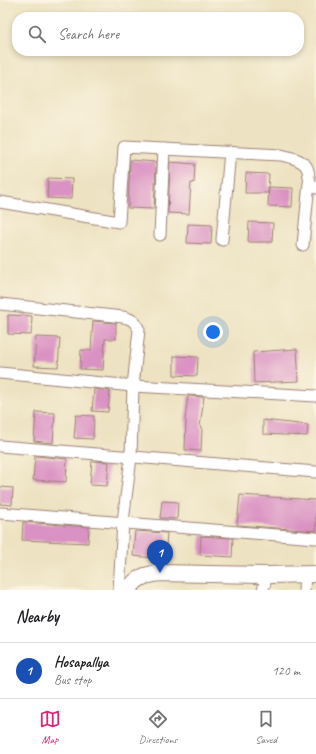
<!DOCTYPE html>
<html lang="en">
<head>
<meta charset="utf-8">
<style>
  body { margin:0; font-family:Caveat,sans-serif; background:#f6f6f6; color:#202124 }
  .you { position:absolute; left:213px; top:332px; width:14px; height:14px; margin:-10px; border:3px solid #fff; border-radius:50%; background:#1a73e8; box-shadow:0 0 0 6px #1a73e833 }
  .badge { display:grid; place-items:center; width:26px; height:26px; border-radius:50%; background:#db2777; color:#fff; font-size:13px; font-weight:700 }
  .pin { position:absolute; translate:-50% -33px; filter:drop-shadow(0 1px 2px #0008) }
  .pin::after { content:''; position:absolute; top:21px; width:14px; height:12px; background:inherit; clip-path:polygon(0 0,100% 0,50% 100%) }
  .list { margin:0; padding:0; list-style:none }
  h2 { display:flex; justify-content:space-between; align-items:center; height:52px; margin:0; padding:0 16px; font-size:17px }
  h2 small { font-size:13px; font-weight:400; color:#757577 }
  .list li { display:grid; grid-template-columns:26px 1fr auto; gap:12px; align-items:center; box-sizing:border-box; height:56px; padding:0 16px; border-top:1px solid #e0e0e0 }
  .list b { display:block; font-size:15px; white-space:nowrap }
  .list p { margin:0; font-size:13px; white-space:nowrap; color:#757577 }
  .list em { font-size:13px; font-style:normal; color:#757577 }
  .icon { flex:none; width:22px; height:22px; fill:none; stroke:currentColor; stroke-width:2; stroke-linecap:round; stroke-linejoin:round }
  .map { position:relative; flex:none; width:316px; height:590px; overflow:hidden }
  .search { position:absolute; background:#fff; box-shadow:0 2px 6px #0003; left:12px; right:12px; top:12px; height:44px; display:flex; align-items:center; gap:10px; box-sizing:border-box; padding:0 14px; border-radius:16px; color:#757577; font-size:15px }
  .sheet { height:108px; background:#fff }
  nav { display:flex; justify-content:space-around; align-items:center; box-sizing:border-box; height:56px; border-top:1px solid #e0e0e0; background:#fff; font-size:11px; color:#757577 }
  nav a { display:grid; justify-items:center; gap:2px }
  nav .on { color:#db2777 }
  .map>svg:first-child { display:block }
</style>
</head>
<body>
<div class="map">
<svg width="316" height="590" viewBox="0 0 316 590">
  <rect width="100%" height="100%" fill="#fcf5e5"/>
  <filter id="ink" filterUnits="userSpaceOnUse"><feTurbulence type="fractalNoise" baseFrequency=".025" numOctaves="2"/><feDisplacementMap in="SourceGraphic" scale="8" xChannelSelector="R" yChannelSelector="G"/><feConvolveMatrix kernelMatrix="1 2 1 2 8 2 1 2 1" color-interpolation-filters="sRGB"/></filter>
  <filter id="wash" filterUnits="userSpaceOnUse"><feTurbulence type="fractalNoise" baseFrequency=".012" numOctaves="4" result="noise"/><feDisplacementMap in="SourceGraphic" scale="16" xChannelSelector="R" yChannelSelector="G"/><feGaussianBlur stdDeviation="0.9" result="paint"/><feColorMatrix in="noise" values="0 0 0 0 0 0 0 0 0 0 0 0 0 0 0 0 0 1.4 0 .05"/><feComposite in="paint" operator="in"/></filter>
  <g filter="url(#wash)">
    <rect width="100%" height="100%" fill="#ede2c1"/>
    <g id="blocks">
      <g fill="#da91c3">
        <polygon points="130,160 156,162 154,209 128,208"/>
        <polygon points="170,162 195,164 194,183 191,183 189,214 168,213"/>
        <polygon points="246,173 269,174 268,193 245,193"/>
        <polygon points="48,178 72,179 71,199 47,198"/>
        <polygon points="269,187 293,188 292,207 268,206"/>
        <polygon points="249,222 273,223 272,242 248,242"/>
        <polygon points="188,224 212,225 211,244 187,243"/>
        <polygon points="8,315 32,316 31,335 8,334"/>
        <polygon points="93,321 116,323 116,339 105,339 103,370 80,369 81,350 91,350"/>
        <polygon points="36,337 60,338 58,367 34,366"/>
        <polygon points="297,349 299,381 254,383 253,352"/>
        <polygon points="174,356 198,357 197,376 174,375"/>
        <polygon points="94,389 110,391 108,412 92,411"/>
        <polygon points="188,396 204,397 200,427 202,428 201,451 185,450 186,421 185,420"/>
        <polygon points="36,412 55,413 53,443 34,441"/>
        <polygon points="76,415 94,416 93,439 74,438"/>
        <polygon points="263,420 308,425 307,436 263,434"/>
        <polygon points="35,456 67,459 66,482 33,480"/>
        <polygon points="92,461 109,462 107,486 90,485"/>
        <polygon points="0,487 13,488 12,505 0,504"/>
        <polygon points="240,495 316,500 316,531 237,525"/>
        <polygon points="162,501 178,502 177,519 160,518"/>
        <polygon points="23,522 89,527 88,543 22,540"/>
        <polygon points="135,531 167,533 165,559 133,556"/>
        <polygon points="201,536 233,538 232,557 200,555"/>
      </g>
    </g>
  </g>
  <g filter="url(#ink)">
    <use href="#blocks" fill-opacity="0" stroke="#9c8076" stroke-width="1"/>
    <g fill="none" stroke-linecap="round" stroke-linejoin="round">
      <defs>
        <g id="street">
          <path d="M0,202l119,20 5,-75 157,8c8,2 20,4 25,11 6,9 -1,16 10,22"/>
          <polyline points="160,235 164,149"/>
          <polyline points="222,240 230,152"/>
          <polyline points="303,245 309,183"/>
          <path d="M0,304l123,13c9,2 12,4 16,13l-6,56 -2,71 -8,65 -4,68"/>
          <polyline points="0,373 133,386 316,396"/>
          <polyline points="0,446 316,472"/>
          <polyline points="0,513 316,538"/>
          <polyline points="263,590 267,575"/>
          <polyline points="304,590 305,575"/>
        </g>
        <path id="secondary" d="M128,590c9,-13 17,-15 32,-17l107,2 49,-1"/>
      </defs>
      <use href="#street" stroke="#9c8076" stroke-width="13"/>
      <use href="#secondary" stroke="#9c8076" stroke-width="18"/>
      <use href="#street" stroke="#fff" stroke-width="11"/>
      <use href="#secondary" stroke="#fff" stroke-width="16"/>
    </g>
  </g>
</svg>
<div class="you"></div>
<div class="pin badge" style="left:160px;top:573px;background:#1a4fb4">1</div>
<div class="search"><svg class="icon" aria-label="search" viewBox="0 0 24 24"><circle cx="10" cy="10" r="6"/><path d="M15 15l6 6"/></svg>Search here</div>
</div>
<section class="sheet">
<h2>Nearby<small></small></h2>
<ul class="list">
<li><span class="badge" style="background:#1a4fb4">1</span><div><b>Hosapallya</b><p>Bus stop</p></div><em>120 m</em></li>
</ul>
</section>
<nav>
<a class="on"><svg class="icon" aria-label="map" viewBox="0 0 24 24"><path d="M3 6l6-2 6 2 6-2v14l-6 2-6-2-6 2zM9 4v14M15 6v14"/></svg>Map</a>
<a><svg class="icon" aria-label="directions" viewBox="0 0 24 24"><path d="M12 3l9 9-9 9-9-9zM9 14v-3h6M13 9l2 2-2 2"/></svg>Directions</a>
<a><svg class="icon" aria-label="saved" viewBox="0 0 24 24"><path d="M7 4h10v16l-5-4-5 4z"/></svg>Saved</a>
</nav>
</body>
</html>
